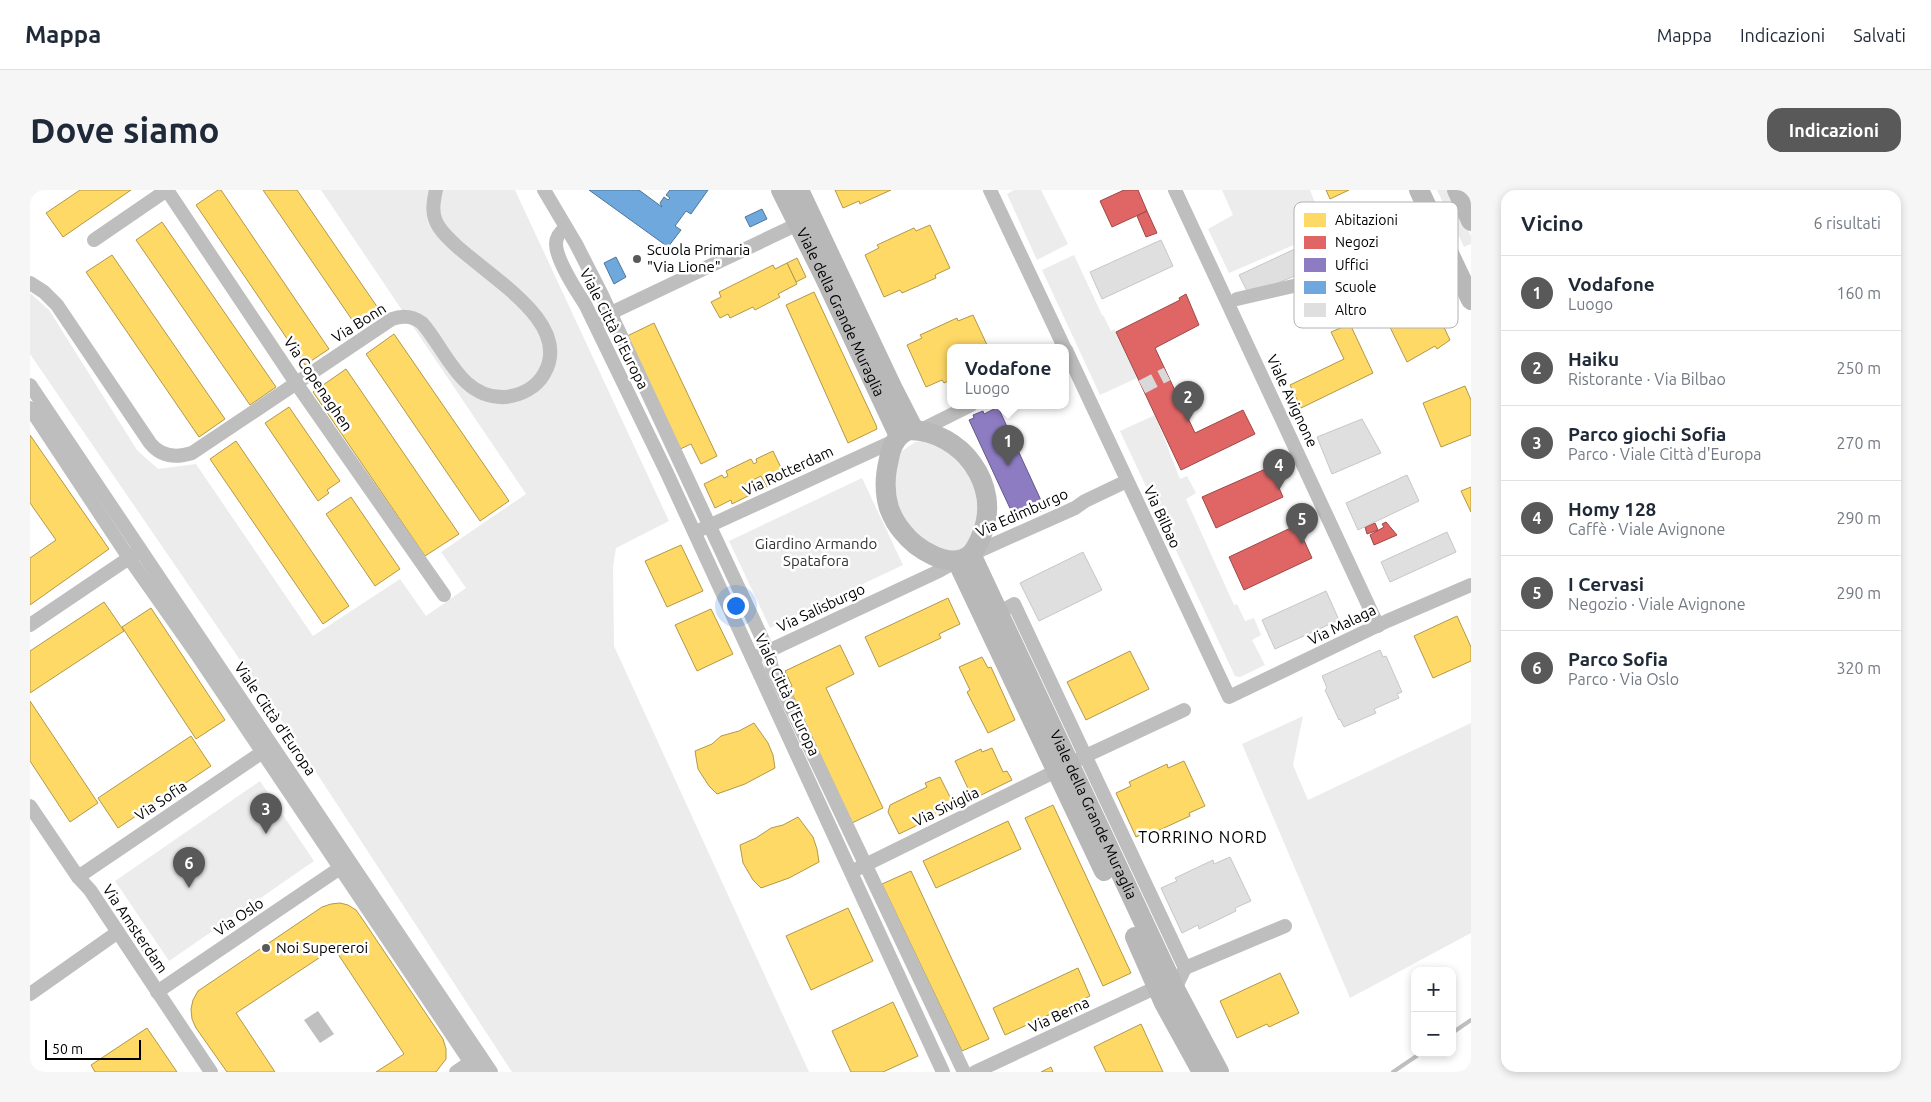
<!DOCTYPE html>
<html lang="it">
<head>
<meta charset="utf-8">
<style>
  body { margin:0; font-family:Ubuntu,sans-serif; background:#f6f6f7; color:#1f2937 }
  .controls { position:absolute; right:15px; bottom:15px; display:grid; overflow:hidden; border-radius:10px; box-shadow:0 2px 8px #0003 }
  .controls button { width:45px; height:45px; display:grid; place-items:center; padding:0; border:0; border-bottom:1px solid #e0e1e3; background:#fff; color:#1f2937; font:25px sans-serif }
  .scale { position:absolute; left:15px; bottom:12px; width:96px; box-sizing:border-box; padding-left:5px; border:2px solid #000; border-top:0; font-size:14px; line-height:18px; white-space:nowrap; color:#000; -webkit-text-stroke:4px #fff; paint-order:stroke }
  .you { position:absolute; left:705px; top:415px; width:18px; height:18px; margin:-12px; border:4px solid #fff; border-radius:50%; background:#1a73e8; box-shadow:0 0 0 8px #1a73e833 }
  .badge { display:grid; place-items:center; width:32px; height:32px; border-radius:50%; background:#595959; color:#fff; font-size:16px; font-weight:700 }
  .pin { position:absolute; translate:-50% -41px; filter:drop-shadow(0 1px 2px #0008) }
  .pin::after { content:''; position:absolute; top:26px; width:18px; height:15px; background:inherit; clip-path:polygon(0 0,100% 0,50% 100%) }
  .popup { position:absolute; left:917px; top:154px; width:122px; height:65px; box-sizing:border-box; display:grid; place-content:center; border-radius:10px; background:#fff; filter:drop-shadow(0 1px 4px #0005); font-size:16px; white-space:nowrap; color:#747a83 }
  .popup b { font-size:19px; color:#1f2937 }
  .popup::after { content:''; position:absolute; left:50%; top:100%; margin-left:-10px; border:10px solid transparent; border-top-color:#fff }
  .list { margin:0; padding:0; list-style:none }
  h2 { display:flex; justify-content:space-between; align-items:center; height:65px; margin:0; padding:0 20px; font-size:21px }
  h2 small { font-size:16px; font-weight:400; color:#747a83 }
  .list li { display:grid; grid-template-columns:32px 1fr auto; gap:15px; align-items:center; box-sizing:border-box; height:75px; padding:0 20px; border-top:1px solid #e0e1e3 }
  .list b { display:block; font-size:19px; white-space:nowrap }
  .list p { margin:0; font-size:16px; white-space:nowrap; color:#747a83 }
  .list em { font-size:16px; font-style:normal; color:#747a83 }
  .map { position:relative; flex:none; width:1441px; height:882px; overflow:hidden; border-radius:15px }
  header { display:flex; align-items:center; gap:30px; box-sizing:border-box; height:70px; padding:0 25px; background:#fff; border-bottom:1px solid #e0e1e3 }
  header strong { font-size:24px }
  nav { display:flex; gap:28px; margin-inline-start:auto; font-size:18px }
  .intro { display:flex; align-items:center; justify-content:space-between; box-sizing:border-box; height:120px; padding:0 30px }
  h1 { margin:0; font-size:35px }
  .button { padding:12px 22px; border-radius:15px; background:#595959; color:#fff; font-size:18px; font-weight:700 }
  main { display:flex; gap:30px; padding:0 30px }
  aside { flex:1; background:#fff; border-radius:15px; box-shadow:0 2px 8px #0003 }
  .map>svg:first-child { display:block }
</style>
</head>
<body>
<header>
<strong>Mappa</strong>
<nav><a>Mappa</a><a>Indicazioni</a><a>Salvati</a></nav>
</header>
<div class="intro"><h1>Dove siamo</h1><a class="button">Indicazioni</a></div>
<main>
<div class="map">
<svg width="1441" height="882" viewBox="0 0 1441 882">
  <rect width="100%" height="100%" fill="#fff"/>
  <g fill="#ececec">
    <polygon points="291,0 485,0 639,331 586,358 583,377 584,456 779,882 482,882 265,550 0,164 0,103 19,120 107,260 128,279 166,274 283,446 370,389 396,426 436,398 411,362 496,304"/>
    <polygon points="984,0 1011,0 1038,54 1007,70 977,4"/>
    <polygon points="1192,0 1280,0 1296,41 1199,83 1178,39 1203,25"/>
    <polygon points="1407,0 1419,0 1441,46 1441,54 1434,57"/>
    <polygon points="1044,65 1072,125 1073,125 1081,141 1085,139 1107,188 1070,205 1012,80"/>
    <polygon points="1125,225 1150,289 1157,286 1166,303 1156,309 1204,415 1207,414 1215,431 1224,428 1231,445 1222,450 1235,475 1210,487 1205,486 1204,484 1090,241"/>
    <polygon points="895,251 914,257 943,290 949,326 938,356 930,360 922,362 903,358 877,334 866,310 864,286 871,262 885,252"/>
    <polygon points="832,288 873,375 740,438 699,351"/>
    <polygon points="1273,526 1263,575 1278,610 1441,533 1441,743 1320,808 1212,554"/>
    <polygon points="230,591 284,671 139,771 85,691"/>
  </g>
  <polygon fill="#bfbfbf" points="288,821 304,844 290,853 274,830"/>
  <g fill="#ffd966" stroke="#b29847">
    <polygon points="50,0 101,0 33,47 16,23"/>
    <polygon points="188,0 191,0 299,159 275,175 166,15"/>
    <polygon points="233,0 267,0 350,121 327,137"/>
    <polygon points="805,0 861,0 830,14 829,11 813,18"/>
    <polygon points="1296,0 1319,0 1300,9"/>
    <polygon points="1347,18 1370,64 1325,86 1303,40"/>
    <polygon points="132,32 246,197 220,215 106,50"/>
    <polygon points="900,35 920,78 905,85 906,88 872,103 870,100 854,107 835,65 849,58 847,55 884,38 886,41"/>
    <polygon points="82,65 195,229 169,247 56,82"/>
    <polygon points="767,68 776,87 766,92 757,73"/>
    <polygon points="757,73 767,94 748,104 750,107 725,120 723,117 700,128 698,124 690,128 681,112 691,107 689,102 743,75 745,79"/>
    <polygon points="784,102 846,235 847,239 818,253 756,115"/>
    <polygon points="1400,108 1420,150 1407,159 1405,156 1377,172 1356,129 1373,121 1374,123 1384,118 1383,116"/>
    <polygon points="943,125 958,157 920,157 920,190 914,193 912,190 896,197 877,155 892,148 890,145 927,128 928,131"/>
    <polygon points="624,133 687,266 671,274 661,254 646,261 593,148"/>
    <polygon points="1320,134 1343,183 1271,218 1260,195 1314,169 1301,142"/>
    <polygon points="364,144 479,311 450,331 336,164"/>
    <polygon points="316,179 429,344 395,366 283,202"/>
    <polygon points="1435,196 1441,210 1441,245 1411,257 1393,213"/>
    <polygon points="259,217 310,291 297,300 299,303 288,311 235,233"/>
    <polygon points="0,245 79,359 0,415 0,368 26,350 0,313"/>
    <polygon points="206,251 319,416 293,434 180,269"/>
    <polygon points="743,261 755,286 742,292 743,295 737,297 731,286 717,293 722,304 702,314 701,310 685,318 674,294 692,285 694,288 698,286 696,281 721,269 724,274 727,272 726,269"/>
    <polygon points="1441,297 1441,322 1431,301"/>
    <polygon points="321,307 370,379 345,396 296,324"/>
    <polygon points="651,355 673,401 637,417 615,371"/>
    <polygon points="918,408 930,434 909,444 911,448 849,477 835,447"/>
    <polygon points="74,412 94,441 0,503 0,461"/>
    <polygon points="121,418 195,530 166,549 92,437"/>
    <polygon points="681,419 703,464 667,481 645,435"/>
    <polygon points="1427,426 1441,457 1441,471 1403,488 1384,446"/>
    <polygon points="810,455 824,484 796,498 853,618 822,633 759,497 762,496 755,481"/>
    <polygon points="1100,461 1119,499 1056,530 1037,492"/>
    <polygon points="952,467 958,478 961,477 985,530 958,543 937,502 940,500 929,477"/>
    <polygon points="0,511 68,613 40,632 0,571"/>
    <polygon points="724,533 738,553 743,565 745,578 715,594 687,604 679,596 668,579 665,561 682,554 691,546 709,541"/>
    <polygon points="161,546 181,576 88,638 68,608"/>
    <polygon points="962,558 973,582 977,581 982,590 943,609 925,571 951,559 952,562"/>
    <polygon points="1154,571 1175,616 1159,623 1160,626 1123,643 1122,640 1106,647 1086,603 1101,596 1099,592 1137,574 1138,578"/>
    <polygon points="910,587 925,617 869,644 858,622 860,615 897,597 895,593"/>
    <polygon points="1023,615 1101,783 1073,796 995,628"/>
    <polygon points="768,627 783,647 787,659 789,672 759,688 731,698 723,690 713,673 710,655 726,648 741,638 753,635"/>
    <polygon points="978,631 991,659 906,698 893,671"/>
    <polygon points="881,681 959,849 932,861 852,694"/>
    <polygon points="310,713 318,715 326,720 331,727 413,849 416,859 416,869 406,882 346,882 374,864 304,758 206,823 245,882 197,882 166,838 162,829 161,819 163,810 168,801 292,717 301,714"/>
    <polygon points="818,718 843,771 781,800 756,746"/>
    <polygon points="1048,778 1060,806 975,845 963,818"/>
    <polygon points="1250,783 1269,823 1239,837 1237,834 1207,848 1190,811"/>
    <polygon points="863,812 888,866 853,882 821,882 802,841"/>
    <polygon points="1111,834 1133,882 1076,882 1064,857"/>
    <polygon points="117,838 147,882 65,882 61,875"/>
    <polygon points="1021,877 1023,882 1011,882"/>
  </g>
  <g fill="#e06666" stroke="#9d4747">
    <polygon points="1094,0 1108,0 1117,21 1082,37 1070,11"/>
    <polygon points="1117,21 1127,43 1116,47 1107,26"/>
    <polygon points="1156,104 1169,135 1125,158 1165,243 1213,220 1225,244 1151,280 1086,142 1150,110 1149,108"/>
    <polygon points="1240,277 1253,307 1186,338 1172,307"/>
    <polygon points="1356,332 1367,345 1344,355 1340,345 1354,337 1352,334"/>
    <polygon points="1345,333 1348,340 1337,344 1335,337"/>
    <polygon points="1267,335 1282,368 1214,400 1199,367"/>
  </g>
  <polygon fill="#8e7cc3" stroke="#635788" points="968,217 1015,319 992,330 990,326 985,329 939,230 944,228 943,225 953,221 954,224"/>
  <g fill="#6fa8dc" stroke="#4e769a">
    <polygon points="559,0 609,0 632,17 630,13 634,7 638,10 640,8 636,5 640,0 678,0 661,24 656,21 645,36 651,40 638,57"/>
    <polygon points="732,19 737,29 720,37 715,27"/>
    <polygon points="586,67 596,87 584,94 574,73"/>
  </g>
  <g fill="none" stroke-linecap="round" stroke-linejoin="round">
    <g stroke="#bfbfbf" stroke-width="4">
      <polyline points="1422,843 1441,830"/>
      <polyline points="1363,882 1391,863"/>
    </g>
  </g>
  <g fill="#dfdfdf" stroke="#c7c7c7">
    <polygon points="1131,50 1143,76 1072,109 1060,82"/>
    <polygon points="1280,52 1296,86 1277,95 1272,83 1219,105 1209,85"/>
    <polygon points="1301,89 1317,121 1293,132 1278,100"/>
    <polygon points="1332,229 1351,263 1302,284 1287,247"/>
    <polygon points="1377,285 1389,311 1328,340 1316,313"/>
    <polygon points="1417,342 1426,362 1360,392 1351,372"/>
    <polygon points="1053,362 1072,400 1009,431 990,393"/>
    <polygon points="1296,401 1309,430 1245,459 1232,430"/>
    <polygon points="1350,460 1353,467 1356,466 1372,502 1367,504 1369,508 1344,519 1346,523 1314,537 1310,529 1309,530 1295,500 1297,498 1292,486"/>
    <polygon points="1200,667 1221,711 1205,718 1206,721 1169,739 1168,735 1152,743 1131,698 1147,691 1145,688 1183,670 1184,674"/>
    <polygon points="120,755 126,765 118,770 112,760"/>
  </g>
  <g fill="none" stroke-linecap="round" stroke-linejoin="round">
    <polyline stroke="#d9d9d9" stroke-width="14" stroke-dasharray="14 7" stroke-linecap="butt" points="1112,197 1137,184"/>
    <g stroke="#bebebe" stroke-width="14">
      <polyline points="137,0 266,193 414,405"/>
      <polyline points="514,0 546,54 572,105 738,461 742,478 934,882"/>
      <polyline points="960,0 1034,157"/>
      <polyline points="1145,0 1348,436"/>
      <path d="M536,38c-6,4 -10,8 -10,16 0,15 21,48 29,60l82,169 276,599"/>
      <polyline points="64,50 137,0"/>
      <path d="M0,93l14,9 13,13 93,138c11,14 26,15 42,10l200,-134c11,-4 20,-3 30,4 24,27 39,77 84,74 15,-2 30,-9 38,-23 34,-58 -79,-108 -105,-147 -8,-12 -6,-24 -3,-37"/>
      <polyline points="1207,109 1272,94"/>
      <polyline points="575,129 582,127 585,121 768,34"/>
      <polyline points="1036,160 1199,507 1357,431 1441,395"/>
      <polyline points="0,195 461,882"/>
      <polyline points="0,218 99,368 168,466 447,882"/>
      <polyline points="889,241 941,215"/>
      <polyline points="672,339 866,250"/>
      <polyline points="942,364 1045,318 1055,311 1097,291"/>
      <polyline points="968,423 984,414 1155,778 1145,799"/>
      <polyline points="0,435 105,364"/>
      <polyline points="730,465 909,381 927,371"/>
      <polyline points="1049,569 1154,520"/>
      <polyline points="0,616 48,687 60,700 181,882"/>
      <polyline points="827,679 1026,581"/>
      <polyline points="48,687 240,557"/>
      <polyline points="1155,778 1255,736"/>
      <polyline points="127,802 316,674"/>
      <polyline points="0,804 88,742"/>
      <polyline points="426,882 448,867"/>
      <polyline points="945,882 1127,797"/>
    </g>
    <g stroke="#b8b8b8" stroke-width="20">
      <path id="s1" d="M751,0l43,86 75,160"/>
      <polyline points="769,0 862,197 884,240"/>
      <polyline points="1389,0 1441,110"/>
      <polyline points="1427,0 1441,31"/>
      <path d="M880,240c51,1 92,55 72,104 -2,6 -7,16 -11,20 -21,18 -56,-6 -69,-23 -6,-7 -10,-15 -13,-23 -5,-16 -4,-33 0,-49 2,-12 8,-25 21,-29z"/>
      <path id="s2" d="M941,364l204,435 44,83"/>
      <polyline points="927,371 1074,681"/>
      <polyline points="1105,747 1134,813 1172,882"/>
    </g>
  </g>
  <g fill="#595959" stroke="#fff" stroke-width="2">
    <circle cx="607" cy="69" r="5"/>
    <circle cx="236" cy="758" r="5"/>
  </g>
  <g text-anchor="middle" stroke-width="5" stroke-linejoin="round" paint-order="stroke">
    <g font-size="15" fill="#000" stroke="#fff" text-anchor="start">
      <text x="617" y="65">Scuola Primaria<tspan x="617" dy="17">"Via Lione"</tspan></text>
      <text x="246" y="763">Noi Supereroi</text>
    </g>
    <g font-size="15" fill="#000" stroke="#fff">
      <text dy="5" stroke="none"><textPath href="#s1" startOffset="136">Viale della Grande Muraglia</textPath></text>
      <text transform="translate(329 133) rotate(-32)" y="5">Via Bonn</text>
      <text transform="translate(584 139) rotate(63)" y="5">Viale Città d'Europa</text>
      <text transform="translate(288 194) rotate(56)" y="5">Via Copenaghen</text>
      <text transform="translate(1262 211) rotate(65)" y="5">Viale Avignone</text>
      <text transform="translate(758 281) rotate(-25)" y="5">Via Rotterdam</text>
      <text transform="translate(992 323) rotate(-24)" y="5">Via Edimburgo</text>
      <text transform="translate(1132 327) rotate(65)" y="5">Via Bilbao</text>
      <text transform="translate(791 418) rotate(-25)" y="5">Via Salisburgo</text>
      <text transform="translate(1312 435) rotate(-26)" y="5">Via Malaga</text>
      <text transform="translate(757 505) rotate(65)" y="5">Viale Città d'Europa</text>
      <text transform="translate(245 529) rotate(56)" y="5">Viale Città d'Europa</text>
      <text transform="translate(131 611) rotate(-34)" y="5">Via Sofia</text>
      <text transform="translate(916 617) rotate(-26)" y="5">Via Siviglia</text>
      <text dy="5" stroke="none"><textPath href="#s2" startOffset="288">Viale della Grande Muraglia</textPath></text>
      <text transform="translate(209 727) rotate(-34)" y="5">Via Oslo</text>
      <text transform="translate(105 739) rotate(56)" y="5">Via Amsterdam</text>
      <text transform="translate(1029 825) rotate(-25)" y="5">Via Berna</text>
    </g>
    <g font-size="15" fill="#333" stroke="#fff">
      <text x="786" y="359">Giardino Armando<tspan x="786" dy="17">Spatafora</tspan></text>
    </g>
    <g font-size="16" letter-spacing="1" fill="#000" stroke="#fff">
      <text x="1173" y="653">TORRINO NORD</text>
    </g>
  </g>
  <rect x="1264" y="12" width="164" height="126" rx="8" fill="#fff" stroke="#b2b2b2" stroke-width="1"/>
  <rect x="1274" y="23" width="22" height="14" fill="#ffd966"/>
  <rect x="1274" y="46" width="22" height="13" fill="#e06666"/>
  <rect x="1274" y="68" width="22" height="14" fill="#8e7cc3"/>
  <rect x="1274" y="91" width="22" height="13" fill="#6fa8dc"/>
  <rect x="1274" y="113" width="22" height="14" fill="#dfdfdf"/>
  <g font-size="14" fill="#000">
    <text x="1305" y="35">Abitazioni</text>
    <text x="1305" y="57">Negozi</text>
    <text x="1305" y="80">Uffici</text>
    <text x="1305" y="102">Scuole</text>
    <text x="1305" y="125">Altro</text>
  </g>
</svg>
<div class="controls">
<button>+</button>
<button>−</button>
</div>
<div class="scale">50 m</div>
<div class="you"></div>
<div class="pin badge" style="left:978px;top:276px">1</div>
<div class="popup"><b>Vodafone</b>Luogo</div>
<div class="pin badge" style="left:1158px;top:232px">2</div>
<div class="pin badge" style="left:236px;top:644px">3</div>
<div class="pin badge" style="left:1249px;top:300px">4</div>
<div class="pin badge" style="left:1272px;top:354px">5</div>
<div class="pin badge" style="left:159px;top:698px">6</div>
</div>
<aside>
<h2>Vicino<small>6 risultati</small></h2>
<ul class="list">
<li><span class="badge">1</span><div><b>Vodafone</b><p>Luogo</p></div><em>160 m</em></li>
<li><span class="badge">2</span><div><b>Haiku</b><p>Ristorante · Via Bilbao</p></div><em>250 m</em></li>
<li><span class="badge">3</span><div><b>Parco giochi Sofia</b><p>Parco · Viale Città d'Europa</p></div><em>270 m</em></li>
<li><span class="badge">4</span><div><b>Homy 128</b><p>Caffè · Viale Avignone</p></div><em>290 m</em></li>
<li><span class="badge">5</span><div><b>I Cervasi</b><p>Negozio · Viale Avignone</p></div><em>290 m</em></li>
<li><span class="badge">6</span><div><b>Parco Sofia</b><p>Parco · Via Oslo</p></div><em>320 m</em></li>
</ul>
</aside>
</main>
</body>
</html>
